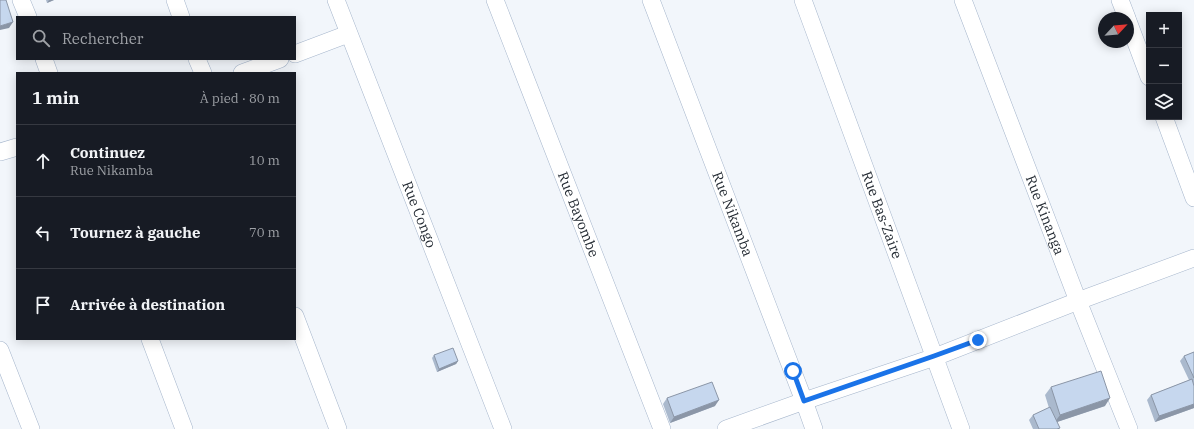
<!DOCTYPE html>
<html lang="fr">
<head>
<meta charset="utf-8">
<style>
  body { margin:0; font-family:"IBM Plex Serif",serif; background:#242831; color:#f1f3f6 }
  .controls { position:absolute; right:12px; top:12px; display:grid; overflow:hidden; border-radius:0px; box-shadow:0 2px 10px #0003 }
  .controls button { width:36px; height:36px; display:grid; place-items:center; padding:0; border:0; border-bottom:1px solid #363941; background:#171b24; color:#f1f3f6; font:20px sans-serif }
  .compass { position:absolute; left:1098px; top:12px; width:36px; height:36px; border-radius:50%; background:#171b24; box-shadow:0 2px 10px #0003; rotate:64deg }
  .stop { position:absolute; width:12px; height:12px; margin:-9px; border:3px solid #1a73e8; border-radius:50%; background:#fff }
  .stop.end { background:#1a73e8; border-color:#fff; box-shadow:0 1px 4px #0008 }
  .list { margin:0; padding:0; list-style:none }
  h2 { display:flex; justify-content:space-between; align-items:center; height:52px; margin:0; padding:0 16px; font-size:17px }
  h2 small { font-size:13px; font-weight:400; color:#9ea1a6 }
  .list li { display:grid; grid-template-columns:26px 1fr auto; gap:12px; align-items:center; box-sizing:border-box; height:72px; padding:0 16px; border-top:1px solid #363941 }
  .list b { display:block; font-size:15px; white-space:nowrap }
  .list p { margin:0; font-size:13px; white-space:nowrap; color:#9ea1a6 }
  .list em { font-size:13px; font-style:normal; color:#9ea1a6 }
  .icon { flex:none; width:22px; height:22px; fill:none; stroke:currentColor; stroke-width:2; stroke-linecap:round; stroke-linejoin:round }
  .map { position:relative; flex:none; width:1194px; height:429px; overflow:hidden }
  .search { position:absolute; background:#171b24; box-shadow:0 2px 10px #0003; left:16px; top:16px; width:280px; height:44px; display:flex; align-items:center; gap:10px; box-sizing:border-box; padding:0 14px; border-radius:0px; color:#9ea1a6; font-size:15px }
  .panel { position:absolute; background:#171b24; box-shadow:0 2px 10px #0003; left:16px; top:72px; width:280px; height:268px; border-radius:0px }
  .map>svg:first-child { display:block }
</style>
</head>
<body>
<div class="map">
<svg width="1194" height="429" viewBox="0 0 1194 429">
  <rect width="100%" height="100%" fill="#f2f6fb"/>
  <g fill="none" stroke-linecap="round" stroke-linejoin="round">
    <defs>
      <g id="minor">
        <polyline points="21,0 28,17"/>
        <polyline points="175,0 181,17"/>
        <path id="s1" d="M336,0l167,429"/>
        <path id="s2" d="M495,0l167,429"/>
        <path id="s3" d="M651,0l153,401 10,28"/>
        <path id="s4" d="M803,0l158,429"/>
        <path id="s5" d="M963,0l115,301 51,128"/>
        <polyline points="1120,0 1127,18"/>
        <polyline points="1128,21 1149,77"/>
        <polyline points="295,54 348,34"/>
        <polyline points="44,59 49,73"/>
        <polyline points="197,59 203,73"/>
        <polyline points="242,73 280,59"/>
        <polyline points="1164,117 1194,198"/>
        <polyline points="0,152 17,147"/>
        <polyline points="295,316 338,429"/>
        <polyline points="150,339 184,429"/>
        <polyline points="0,350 31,429"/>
        <polyline points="726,429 804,401 935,357 1078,301 1194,258"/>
      </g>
    </defs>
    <use href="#minor" stroke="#a6b6cc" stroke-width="18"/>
    <use href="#minor" stroke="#fff" stroke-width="17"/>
  </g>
  <g fill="#aab9cd">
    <polygon points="46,0 54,0 47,3"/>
    <polygon points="1194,352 1194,408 1155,422 1147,400 1151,395 1189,380 1180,361 1184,356"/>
    <polygon points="434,355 458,361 456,364 437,372 432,358"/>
    <polygon points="1051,387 1105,406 1057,422 1059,429 1033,429 1029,420 1033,415 1049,408 1045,395"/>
    <polygon points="667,398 715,406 670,423 663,404"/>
  </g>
  <g fill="#8b96a7">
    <polygon points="49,0 54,0 47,3"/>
    <polygon points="13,22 9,28 0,30 0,26"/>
    <polygon points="458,361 456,364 437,372 439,369"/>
    <polygon points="1110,398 1105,406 1054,423 1060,415"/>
    <polygon points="719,400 715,406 670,423 674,417"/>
    <polygon points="1194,404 1194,408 1155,422 1159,416"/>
  </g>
  <g fill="#c6d7ee" stroke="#8b96a7">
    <polygon points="0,0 6,0 13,22 0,26"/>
    <polygon points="453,348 458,361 439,369 434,355"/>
    <polygon points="1194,352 1194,378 1184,356"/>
    <polygon points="1101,371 1110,398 1060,415 1051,387"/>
    <polygon points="1192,379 1194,386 1194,404 1159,416 1151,395"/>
    <polygon points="712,382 719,400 674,417 667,398"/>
    <polygon points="1050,407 1060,428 1057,429 1039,429 1033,415"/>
  </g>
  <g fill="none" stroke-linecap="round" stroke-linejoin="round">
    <polyline stroke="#1a73e8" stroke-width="5" points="793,371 804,401 934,356 978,340"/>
  </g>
  <g text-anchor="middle" stroke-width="4" stroke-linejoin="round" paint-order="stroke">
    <g font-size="14" fill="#242b33" stroke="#f2f6fb">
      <text dy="5" stroke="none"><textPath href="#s2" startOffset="230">Rue Bayombe</textPath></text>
      <text dy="5" stroke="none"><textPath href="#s3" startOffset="229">Rue Nikamba</textPath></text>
      <text dy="5" stroke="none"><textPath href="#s4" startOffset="229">Rue Bas-Zaire</textPath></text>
      <text dy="5" stroke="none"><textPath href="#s1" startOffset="230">Rue Congo</textPath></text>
      <text dy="5" stroke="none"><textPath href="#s5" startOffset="230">Rue Kinanga</textPath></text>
    </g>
  </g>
</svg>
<div class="controls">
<button>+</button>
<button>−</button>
<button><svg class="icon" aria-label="layers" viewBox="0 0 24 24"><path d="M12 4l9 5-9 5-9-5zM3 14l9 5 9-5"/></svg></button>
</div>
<svg class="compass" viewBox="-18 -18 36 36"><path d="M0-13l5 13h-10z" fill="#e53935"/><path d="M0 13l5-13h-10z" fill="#9ea1a6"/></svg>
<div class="stop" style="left:793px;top:371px"></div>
<div class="stop end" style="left:978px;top:340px"></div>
<div class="search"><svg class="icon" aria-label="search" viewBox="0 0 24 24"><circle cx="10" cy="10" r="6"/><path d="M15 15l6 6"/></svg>Rechercher</div>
<section class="panel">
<h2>1 min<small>À pied · 80 m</small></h2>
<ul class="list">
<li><svg class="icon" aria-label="ahead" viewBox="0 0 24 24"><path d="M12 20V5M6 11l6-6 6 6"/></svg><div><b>Continuez</b><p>Rue Nikamba</p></div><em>10 m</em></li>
<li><svg class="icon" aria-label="left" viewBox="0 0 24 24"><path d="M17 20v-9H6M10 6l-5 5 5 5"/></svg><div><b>Tournez à gauche</b></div><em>70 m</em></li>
<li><svg class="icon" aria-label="arrive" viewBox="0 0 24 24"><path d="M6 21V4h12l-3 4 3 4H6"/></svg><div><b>Arrivée à destination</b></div></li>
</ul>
</section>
</div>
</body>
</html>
